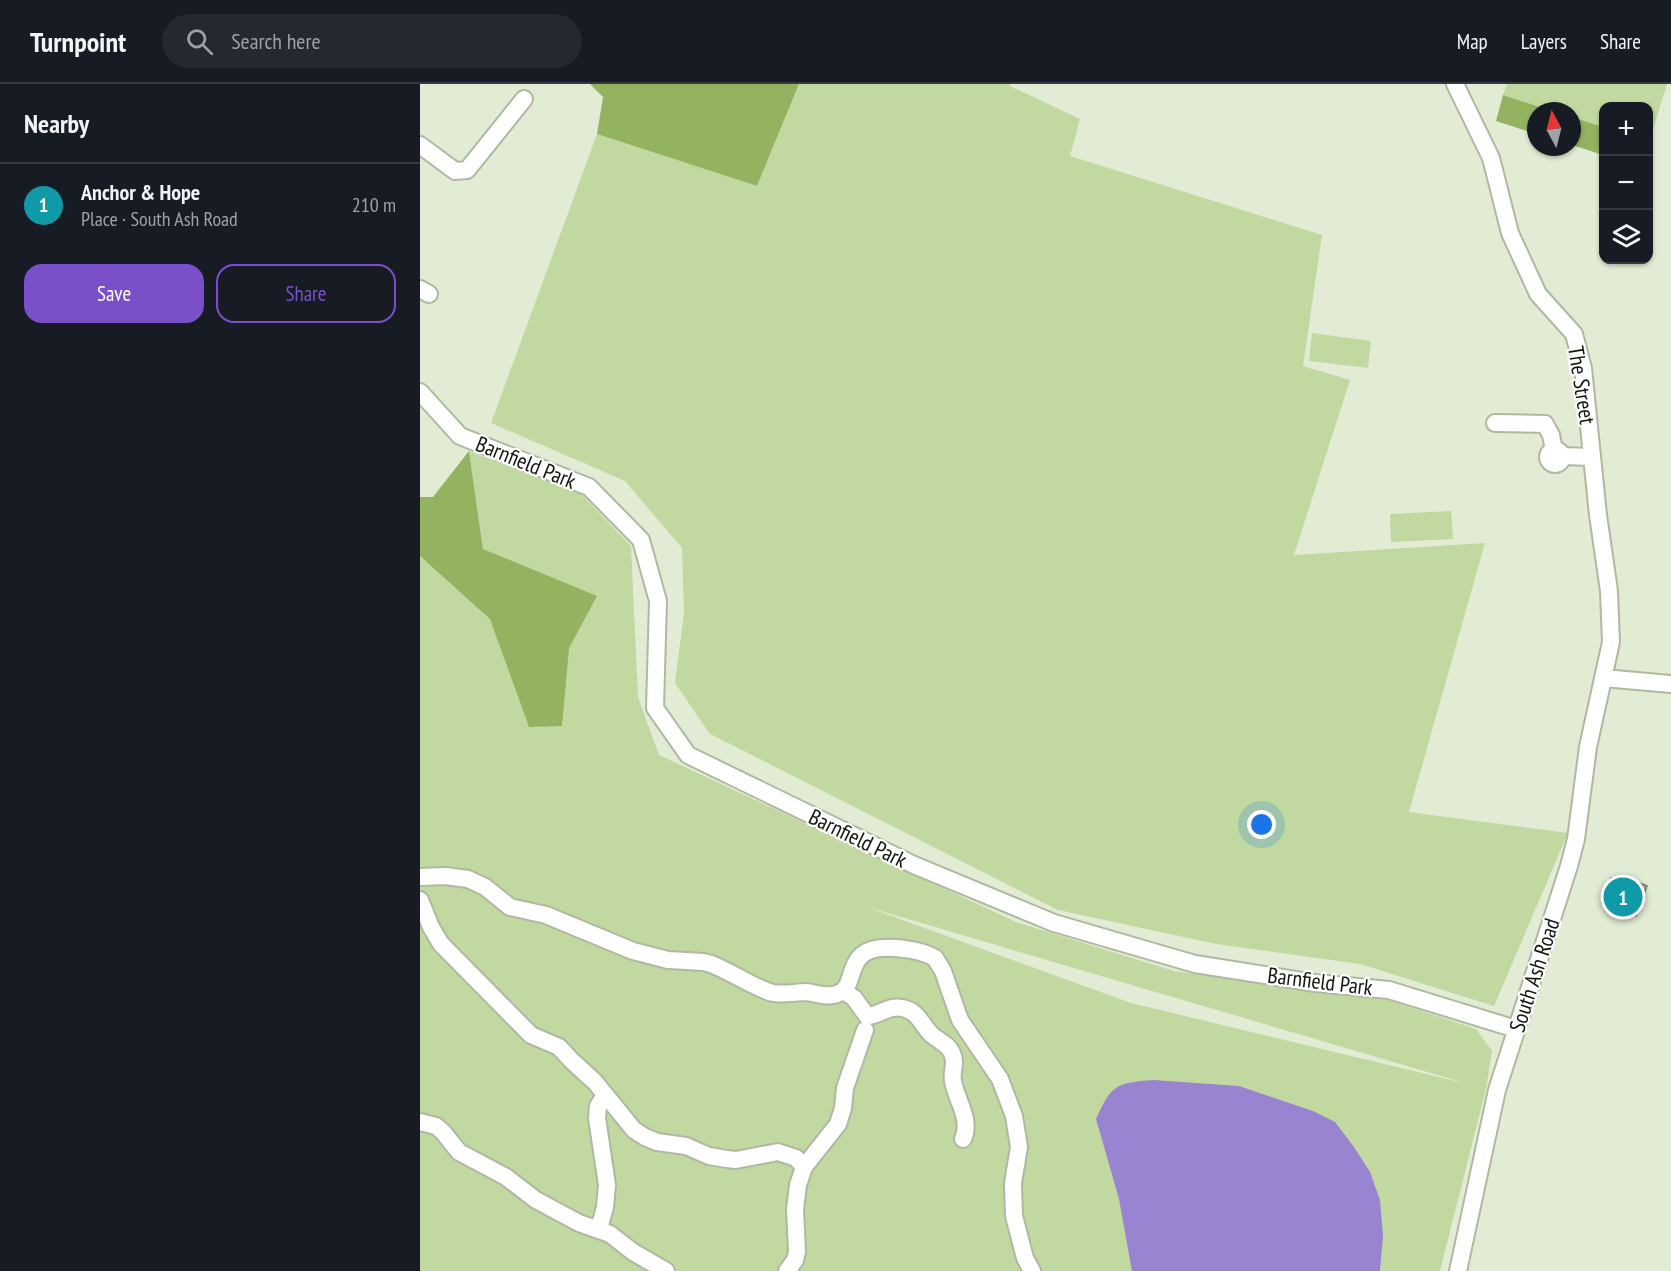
<!DOCTYPE html>
<html lang="en">
<head>
<meta charset="utf-8">
<style>
  body { margin:0; font-family:"PT Sans Narrow",sans-serif; background:#242831; color:#f1f3f6 }
  .controls { position:absolute; right:18px; top:18px; display:grid; overflow:hidden; border-radius:12px; box-shadow:0 2px 4px #0004 }
  .controls button { width:54px; height:54px; display:grid; place-items:center; padding:0; border:0; border-bottom:2px solid #363941; background:#171b24; color:#f1f3f6; font:30px sans-serif }
  .compass { position:absolute; left:1107px; top:18px; width:54px; height:54px; border-radius:50%; background:#171b24; box-shadow:0 2px 4px #0004; rotate:353deg }
  .you { position:absolute; left:842px; top:741px; width:21px; height:21px; margin:-15px; border:4px solid #fff; border-radius:50%; background:#1a73e8; box-shadow:0 0 0 9px #1a73e833 }
  .badge { display:grid; place-items:center; width:39px; height:39px; border-radius:50%; background:#7a50c9; color:#fff; font-size:20px; font-weight:700 }
  .pin { position:absolute; translate:-50% -50%; border:3px solid #fff; box-shadow:0 2px 6px #0006 }
  .list { margin:0; padding:0; list-style:none }
  h2 { display:flex; justify-content:space-between; align-items:center; height:78px; margin:0; padding:0 24px; font-size:26px }
  h2 small { font-size:20px; font-weight:400; color:#9ea1a6 }
  .list li { display:grid; grid-template-columns:39px 1fr auto; gap:18px; align-items:center; box-sizing:border-box; height:84px; padding:0 24px; border-top:2px solid #363941 }
  .list b { display:block; font-size:22px; white-space:nowrap }
  .list p { margin:0; font-size:20px; white-space:nowrap; color:#9ea1a6 }
  .list em { font-size:20px; font-style:normal; color:#9ea1a6 }
  .actions { display:flex; gap:12px; padding:18px 24px }
  .actions a { flex:1; padding:14px 0; border:2px solid #7a50c9; border-radius:18px; text-align:center; font-size:21px; color:#7a50c9 }
  .actions .main { background:#7a50c9; color:#fff }
  .icon { flex:none; width:33px; height:33px; fill:none; stroke:currentColor; stroke-width:2; stroke-linecap:round; stroke-linejoin:round }
  .map { position:relative; flex:none; width:1251px; height:1187px; overflow:hidden }
  header { display:flex; align-items:center; gap:36px; box-sizing:border-box; height:84px; padding:0 30px; background:#171b24; border-bottom:2px solid #363941 }
  header strong { font-size:28px }
  nav { display:flex; gap:33px; margin-inline-start:auto; font-size:21px }
  .search { width:420px; height:54px; background:#242831; display:flex; align-items:center; gap:15px; box-sizing:border-box; padding:0 21px; border-radius:33px; color:#9ea1a6; font-size:22px }
  main { display:flex }
  aside { flex:1; background:#171b24 }
  .map>svg:first-child { display:block }
</style>
</head>
<body>
<header>
<strong>Turnpoint</strong>
<div class="search"><svg class="icon" aria-label="search" viewBox="0 0 24 24"><circle cx="10" cy="10" r="6"/><path d="M15 15l6 6"/></svg>Search here</div>
<nav><a>Map</a><a>Layers</a><a>Share</a></nav>
</header>
<main>
<aside>
<h2>Nearby<small></small></h2>
<ul class="list">
<li><span class="badge" style="background:#0f9aa8">1</span><div><b>Anchor &amp; Hope</b><p>Place · South Ash Road</p></div><em>210 m</em></li>
</ul>
<div class="actions"><a class="main">Save</a><a>Share</a></div>
</aside>
<div class="map">
<svg width="1251" height="1187" viewBox="0 0 1251 1187">
  <rect width="100%" height="100%" fill="#e2ecd4"/>
  <g fill="#c1d9a0" fill-rule="evenodd">
    <polygon points="379,0 590,0 590,2 660,35 650,72 902,151 883,282 930,296 874,471 1065,459 989,728 1148,749 1074,922 940,880 796,860 638,826 290,650 255,599 264,529 262,464 205,397 71,339 177,50 337,102"/>
    <polygon points="1087,0 1247,0 1229,58 1228,22 1184,22 1183,43 1152,33 1152,27 1132,27 1083,11"/>
    <polygon points="892,249 951,257 948,284 889,277"/>
    <path d="M49,367l111,42 51,53 7,151 21,58 357,167 158,49 209,27 93,31 16,22 -6,38 -46,182h-1020v-749l63,26zM447,823l601,177 -337,-81z"/>
    <polygon points="1031,427 1033,455 971,458 970,430"/>
  </g>
  <g fill="#94b361">
    <polygon points="170,0 379,0 337,102 177,50 183,13"/>
    <polygon points="1083,11 1132,27 1116,27 1116,50 1076,37"/>
    <polygon points="1152,33 1183,43 1183,71 1152,61"/>
    <polygon points="49,367 63,465 177,512 149,564 142,642 109,643 70,535 0,472 0,413 13,413"/>
  </g>
  <path fill="#9984d1" d="M734,996l85,6 74,25 22,11 19,25 16,25 10,28 3,36 -3,35h-248l-13,-72 -23,-80c16,-35 20,-36 58,-39z"/>
  <polygon fill="#adb7a0" stroke="#77816b" stroke-width="1.5" points="1191,794 1208,799 1209,795 1227,802 1216,832 1182,819"/>
  <g fill="none" stroke-linecap="round" stroke-linejoin="round">
    <defs>
      <g id="minor">
        <polyline points="1035,0 1071,74 1090,149 1118,210 1154,250 1163,284 1178,431 1189,507 1191,558 1168,663 1156,755 1149,782 1077,1006 1038,1187"/>
        <polyline points="0,61 35,87 47,86 104,15"/>
        <polyline points="0,205 9,210"/>
        <polyline points="0,308 40,352 169,403 221,456 238,517 235,624 268,671 494,781 634,839 775,880 895,899 969,906 1096,945"/>
        <polyline points="1075,339 1125,340 1131,351 1134,366"/>
        <circle cx="1135" cy="373" r="7"/>
        <polyline points="1142,372 1172,373"/>
        <polyline points="1183,594 1251,600"/>
        <path d="M0,793l25,-1 23,3 17,8 25,20 36,8 87,36 35,9 36,2 7,2c19,7 45,25 62,29 11,2 22,-1 33,-1 10,1 21,6 31,2 24,-8 2,-50 58,-46 14,1 28,3 40,10l8,13 17,49 40,59 14,37 5,31 -6,36 1,33 11,42 7,13"/>
        <polyline points="0,816 11,843 21,860 111,951 139,963 152,977 175,998 214,1046 225,1053 237,1058 266,1062 289,1072 307,1075 316,1076 358,1068 376,1074 384,1083"/>
        <path d="M424,907l10,7 13,18c12,0 21,-11 35,-8 17,3 19,17 30,27 7,6 16,9 20,18 5,10 -1,18 1,28 3,19 19,38 10,58"/>
        <polyline points="0,1038 16,1042 23,1048 39,1068 86,1093 116,1116 159,1139 190,1150 213,1168 246,1187"/>
        <polyline points="179,1145 185,1123 187,1101 177,1034 178,1022 185,1011"/>
        <polyline points="367,1187 375,1176 377,1168 375,1125 378,1101 384,1083 418,1040 423,1024 425,1004 445,946"/>
      </g>
    </defs>
    <use href="#minor" stroke="#afb9a1" stroke-width="20"/>
    <use href="#minor" stroke="#fff" stroke-width="16"/>
  </g>
  <g text-anchor="middle" stroke-width="4.5" stroke-linejoin="round" paint-order="stroke">
    <g font-size="22" fill="#11150c" stroke="#fff">
      <text transform="translate(1162 301) rotate(81)" y="8">The Street</text>
      <text transform="translate(106 378) rotate(22)" y="8">Barnfield Park</text>
      <text transform="translate(438 754) rotate(26)" y="8">Barnfield Park</text>
      <text transform="translate(1114 891) rotate(-72)" y="8">South Ash Road</text>
      <text transform="translate(900 897) rotate(7)" y="8">Barnfield Park</text>
    </g>
  </g>
</svg>
<div class="controls">
<button>+</button>
<button>−</button>
<button><svg class="icon" aria-label="layers" viewBox="0 0 24 24"><path d="M12 4l9 5-9 5-9-5zM3 14l9 5 9-5"/></svg></button>
</div>
<svg class="compass" viewBox="-18 -18 36 36"><path d="M0-13l5 13h-10z" fill="#e53935"/><path d="M0 13l5-13h-10z" fill="#9ea1a6"/></svg>
<div class="you"></div>
<div class="pin badge" style="left:1203px;top:813px;background:#0f9aa8">1</div>
</div>
</main>
</body>
</html>
